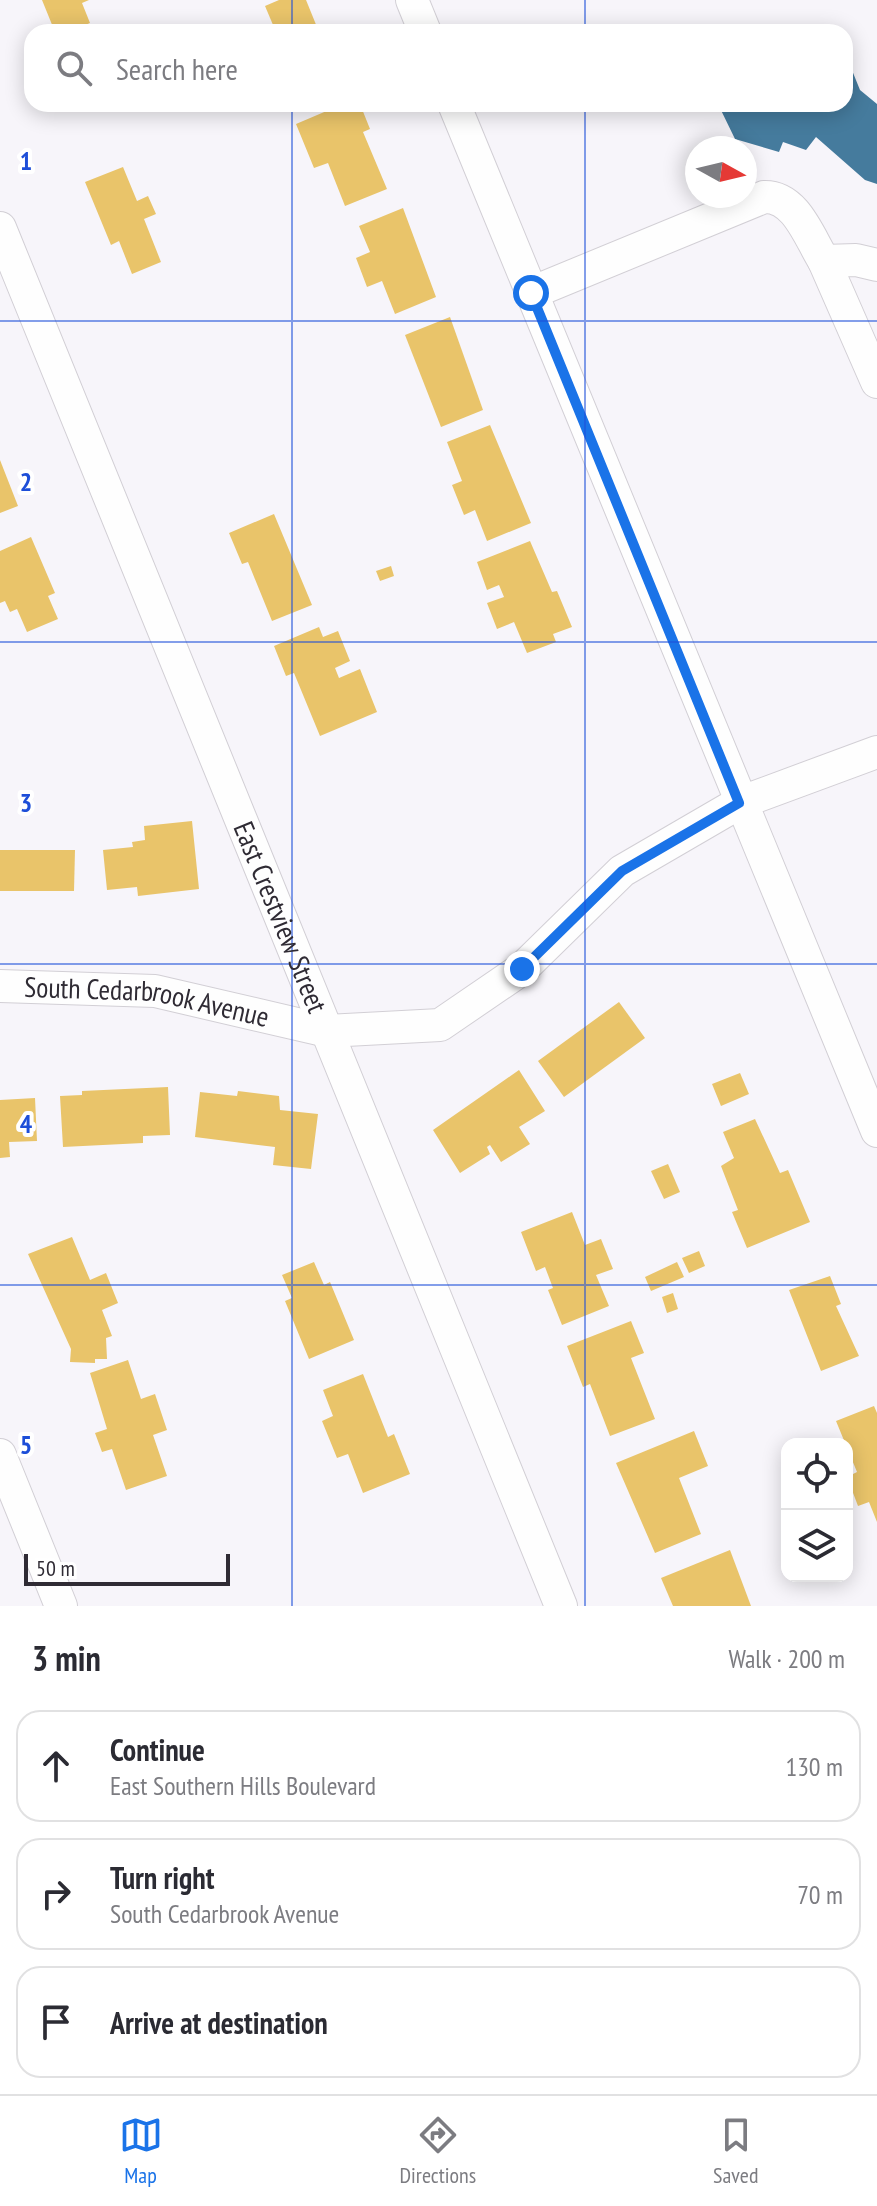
<!DOCTYPE html>
<html lang="en">
<head>
<meta charset="utf-8">
<style>
  body { margin:0; font-family:"PT Sans Narrow",sans-serif; background:#f2f2f3; color:#2b2b33 }
  .controls { position:absolute; right:24px; bottom:24px; display:grid; overflow:hidden; border-radius:16px; box-shadow:0 4px 20px #0003 }
  .controls button { width:72px; height:72px; display:grid; place-items:center; padding:0; border:0; border-bottom:2px solid #e1e1e2; background:#fff; color:#2b2b33; font:40px sans-serif }
  .compass { position:absolute; left:685px; top:136px; width:72px; height:72px; border-radius:50%; background:#fff; box-shadow:0 4px 20px #0003; rotate:98deg }
  .scale { position:absolute; left:24px; bottom:20px; width:206px; box-sizing:border-box; padding-left:8px; border:4px solid #2f2b34; border-top:0; font-size:22px; line-height:28px; white-space:nowrap; color:#2f2b34; -webkit-text-stroke:6px #fff; paint-order:stroke }
  .stop { position:absolute; width:24px; height:24px; margin:-18px; border:6px solid #1a73e8; border-radius:50%; background:#fff }
  .stop.end { background:#1a73e8; border-color:#fff; box-shadow:0 2px 8px #0008 }
  .list { margin:0; padding:0; list-style:none }
  h2 { display:flex; justify-content:space-between; align-items:center; height:104px; margin:0; padding:0 32px; font-size:34px }
  h2 small { font-size:26px; font-weight:400; color:#7c7c81 }
  .list li { display:grid; grid-template-columns:52px 1fr auto; gap:24px; align-items:center; box-sizing:border-box; height:112px; margin:0 16px 16px; padding:0 16px; border:2px solid #e1e1e2; border-radius:24px }
  .list b { display:block; font-size:30px; white-space:nowrap }
  .list p { margin:0; font-size:26px; white-space:nowrap; color:#7c7c81 }
  .list em { font-size:26px; font-style:normal; color:#7c7c81 }
  .icon { flex:none; width:44px; height:44px; fill:none; stroke:currentColor; stroke-width:2; stroke-linecap:round; stroke-linejoin:round }
  .map { position:relative; flex:none; width:877px; height:1606px; overflow:hidden }
  .search { position:absolute; background:#fff; box-shadow:0 4px 20px #0003; left:24px; right:24px; top:24px; height:88px; display:flex; align-items:center; gap:20px; box-sizing:border-box; padding:0 28px; border-radius:24px; color:#7c7c81; font-size:30px }
  .sheet { height:488px; background:#fff }
  nav { display:flex; justify-content:space-around; align-items:center; box-sizing:border-box; height:112px; border-top:2px solid #e1e1e2; background:#fff; font-size:22px; color:#7c7c81 }
  nav a { display:grid; justify-items:center; gap:4px }
  nav .on { color:#1a73e8 }
  .map>svg:first-child { display:block }
</style>
</head>
<body>
<div class="map">
<svg width="877" height="1606" viewBox="0 0 877 1606">
  <rect width="100%" height="100%" fill="#f7f5fa"/>
  <g fill="#e9c46a">
    <polygon points="42,0 89,0 82,3 90,23 68,32 55,32"/>
    <polygon points="279,0 306,0 319,32 276,32 265,6"/>
    <polygon points="343,104 360,104 370,129 363,132 387,189 345,206 328,163 314,168 296,124"/>
    <polygon points="123,167 137,201 148,196 156,214 144,219 161,262 132,274 119,241 111,245 85,182"/>
    <polygon points="403,208 436,297 395,314 382,281 367,287 356,258 370,252 359,226"/>
    <polygon points="450,317 483,410 441,427 405,335"/>
    <polygon points="490,425 531,523 487,541 475,510 464,515 452,485 462,481 447,442"/>
    <polygon points="0,460 18,506 0,513"/>
    <polygon points="274,514 312,605 272,621 248,562 242,564 229,533"/>
    <polygon points="31,537 55,593 48,596 58,619 27,632 17,609 10,612 5,601 0,603 0,551"/>
    <polygon points="530,541 552,592 557,591 572,627 553,634 556,642 527,653 514,622 497,629 487,603 504,597 499,585 487,590 477,562"/>
    <polygon points="391,566 394,576 380,581 376,571"/>
    <polygon points="319,627 323,637 338,631 350,661 335,668 339,678 360,669 377,712 320,736 294,673 286,676 274,646"/>
    <polygon points="192,821 199,889 138,896 137,887 107,890 103,850 133,847 132,842 145,840 144,826"/>
    <polygon points="0,850 75,850 74,891 0,891"/>
    <polygon points="619,1002 645,1038 564,1097 538,1061"/>
    <polygon points="519,1070 545,1111 519,1127 530,1144 501,1162 490,1145 487,1147 490,1154 460,1173 433,1130"/>
    <polygon points="740,1073 749,1094 721,1106 712,1084"/>
    <polygon points="168,1087 170,1135 143,1136 143,1143 63,1147 60,1096 82,1095 82,1091"/>
    <polygon points="238,1091 279,1096 280,1110 318,1114 311,1169 273,1165 275,1147 195,1137 200,1092 237,1096"/>
    <polygon points="35,1098 37,1141 9,1142 10,1157 0,1158 0,1100"/>
    <polygon points="755,1119 780,1173 788,1170 810,1222 747,1248 732,1212 738,1210 721,1166 734,1158 723,1132"/>
    <polygon points="668,1164 680,1192 664,1199 651,1171"/>
    <polygon points="572,1212 585,1245 601,1239 613,1269 596,1275 609,1306 562,1325 548,1290 553,1288 545,1267 536,1271 521,1232"/>
    <polygon points="72,1237 90,1280 106,1273 118,1303 102,1310 112,1336 106,1338 107,1359 95,1359 95,1363 70,1362 71,1349 28,1254"/>
    <polygon points="699,1251 705,1266 689,1273 682,1258"/>
    <polygon points="314,1262 324,1285 330,1282 354,1340 309,1359 285,1301 292,1298 282,1275"/>
    <polygon points="677,1262 684,1277 651,1291 645,1277"/>
    <polygon points="830,1276 841,1304 836,1306 859,1356 821,1371 789,1290"/>
    <polygon points="673,1293 678,1309 667,1313 662,1297"/>
    <polygon points="631,1321 644,1353 631,1358 655,1419 610,1436 590,1384 583,1387 567,1346"/>
    <polygon points="128,1360 141,1399 155,1394 167,1430 153,1435 167,1476 126,1490 112,1449 102,1452 95,1433 107,1429 90,1373"/>
    <polygon points="363,1374 388,1437 394,1434 410,1474 363,1493 348,1454 337,1458 322,1421 333,1416 323,1390"/>
    <polygon points="874,1406 877,1413 877,1522 869,1502 858,1506 847,1477 857,1472 836,1421"/>
    <polygon points="694,1431 708,1466 679,1478 701,1534 655,1553 616,1463"/>
    <polygon points="730,1550 751,1606 673,1606 661,1578"/>
  </g>
  <polygon fill="#457b9d" points="845,53 860,90 877,104 877,184 865,180 816,137 806,150 783,142 779,152 735,139 718,104 845,104"/>
  <g fill="none" stroke-linecap="round" stroke-linejoin="round">
    <defs>
      <g id="minor">
        <polyline points="412,0 425,32"/>
        <polyline points="454,104 877,1131"/>
        <path id="s1" d="M0,228l561,1378"/>
        <polyline points="824,261 877,382"/>
        <path d="M531,293l233,-96c32,-1 45,40 60,64l32,-1 21,5"/>
        <path id="s2" d="M0,986l155,5 172,40 113,-6 82,-56 100,-98 117,-68 138,-51"/>
        <polyline points="0,1455 61,1606"/>
      </g>
    </defs>
    <use href="#minor" stroke="#d2cfd5" stroke-width="34"/>
    <use href="#minor" stroke="#fefefe" stroke-width="32"/>
  </g>
  <g fill="none" stroke-linecap="round" stroke-linejoin="round">
    <polyline stroke="#1a73e8" stroke-width="10" points="522,969 622,871 739,803 531,293"/>
  </g>
  <path fill="none" stroke="#1d4ed8" stroke-width="2" stroke-opacity="0.55" d="M292,0v32M585,0v32M292,104v1502M585,104v1502M0,321h877M0,642h877M0,964h877M0,1285h877"/>
  <g text-anchor="middle" stroke-width="8" stroke-linejoin="round" paint-order="stroke">
    <g font-size="28" fill="#2f2b34" stroke="#fff">
      <text dy="10" stroke="none"><textPath href="#s1" startOffset="744">East Crestview Street</textPath></text>
      <text dy="10" stroke="none"><textPath href="#s2" startOffset="148">South Cedarbrook Avenue</textPath></text>
    </g>
  </g>
  <g font-size="26" text-anchor="middle" font-weight="bold" fill="#1d4ed8" stroke="#fff" stroke-width="8" stroke-linejoin="round" paint-order="stroke">
    <text x="26" y="170">1</text>
    <text x="26" y="491">2</text>
    <text x="26" y="812">3</text>
    <text x="26" y="1133">4</text>
    <text x="26" y="1454">5</text>
  </g>
</svg>
<div class="controls">
<button><svg class="icon" aria-label="locate" viewBox="0 0 24 24"><circle cx="12" cy="12" r="6"/><path d="M12 2v4M12 18v4M2 12h4M18 12h4"/></svg></button>
<button><svg class="icon" aria-label="layers" viewBox="0 0 24 24"><path d="M12 4l9 5-9 5-9-5zM3 14l9 5 9-5"/></svg></button>
</div>
<svg class="compass" viewBox="-18 -18 36 36"><path d="M0-13l5 13h-10z" fill="#e53935"/><path d="M0 13l5-13h-10z" fill="#7c7c81"/></svg>
<div class="scale">50 m</div>
<div class="stop" style="left:531px;top:293px"></div>
<div class="stop end" style="left:522px;top:969px"></div>
<div class="search"><svg class="icon" aria-label="search" viewBox="0 0 24 24"><circle cx="10" cy="10" r="6"/><path d="M15 15l6 6"/></svg>Search here</div>
</div>
<section class="sheet">
<h2>3 min<small>Walk · 200 m</small></h2>
<ul class="list">
<li><svg class="icon" aria-label="ahead" viewBox="0 0 24 24"><path d="M12 20V5M6 11l6-6 6 6"/></svg><div><b>Continue</b><p>East Southern Hills Boulevard</p></div><em>130 m</em></li>
<li><svg class="icon" aria-label="right" viewBox="0 0 24 24"><path d="M7 20v-9h11M14 6l5 5-5 5"/></svg><div><b>Turn right</b><p>South Cedarbrook Avenue</p></div><em>70 m</em></li>
<li><svg class="icon" aria-label="arrive" viewBox="0 0 24 24"><path d="M6 21V4h12l-3 4 3 4H6"/></svg><div><b>Arrive at destination</b></div></li>
</ul>
</section>
<nav>
<a class="on"><svg class="icon" aria-label="map" viewBox="0 0 24 24"><path d="M3 6l6-2 6 2 6-2v14l-6 2-6-2-6 2zM9 4v14M15 6v14"/></svg>Map</a>
<a><svg class="icon" aria-label="directions" viewBox="0 0 24 24"><path d="M12 3l9 9-9 9-9-9zM9 14v-3h6M13 9l2 2-2 2"/></svg>Directions</a>
<a><svg class="icon" aria-label="saved" viewBox="0 0 24 24"><path d="M7 4h10v16l-5-4-5 4z"/></svg>Saved</a>
</nav>
</body>
</html>
